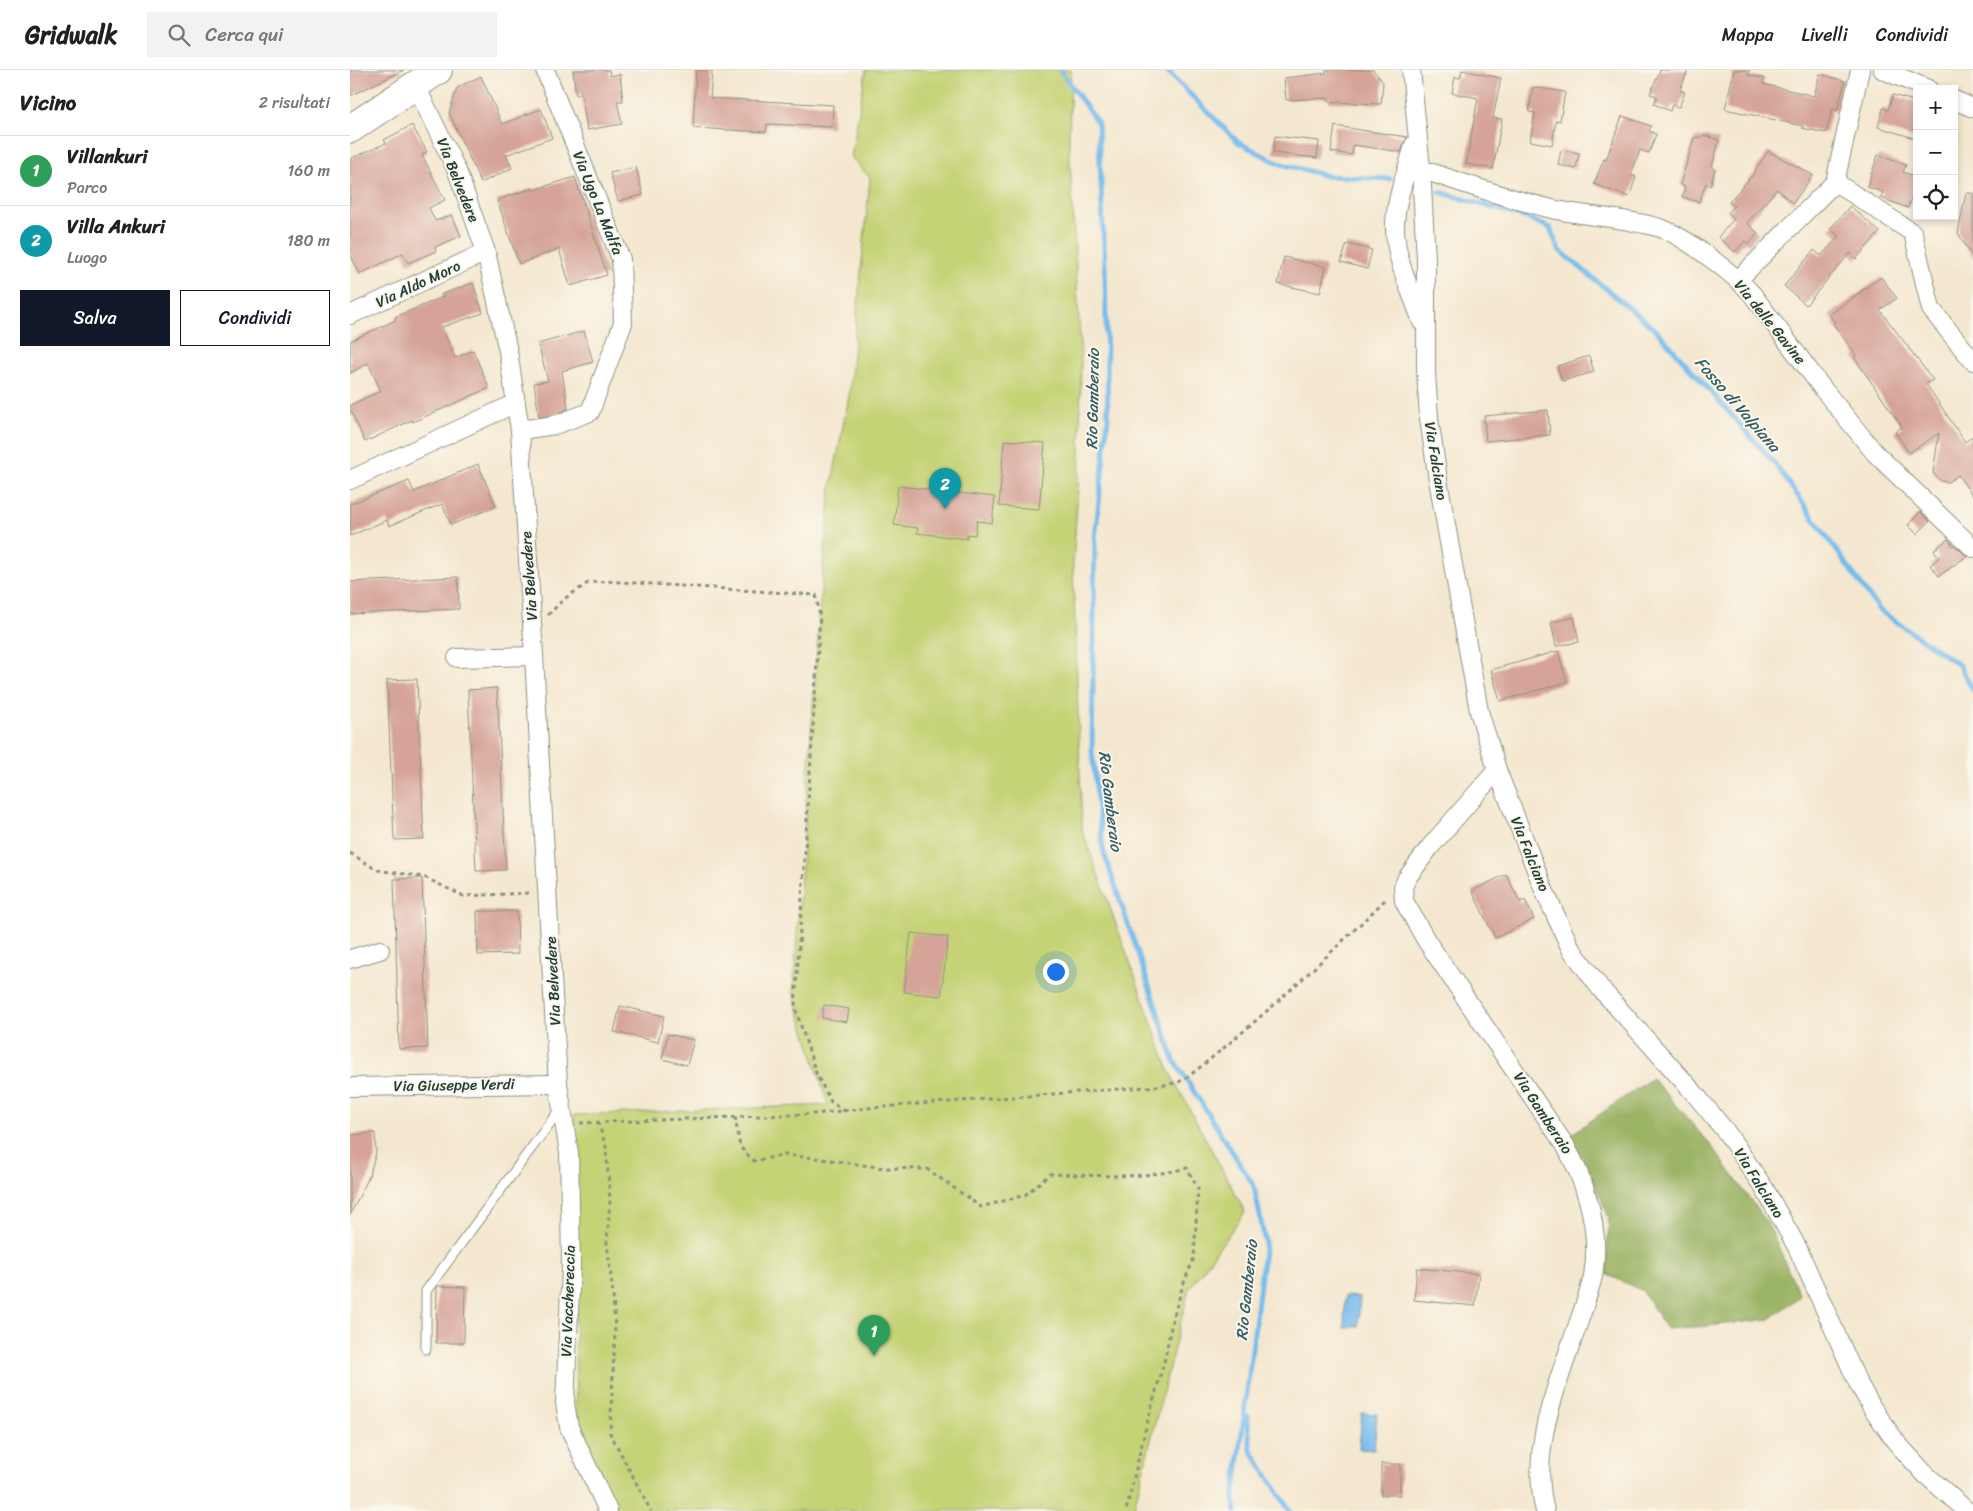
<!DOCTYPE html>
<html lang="it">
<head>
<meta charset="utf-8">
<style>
  body { margin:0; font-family:Sriracha,sans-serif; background:#f2f2f2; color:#202124 }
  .controls { position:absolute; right:15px; top:15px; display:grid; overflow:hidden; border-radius:0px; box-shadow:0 2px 8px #0003 }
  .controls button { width:45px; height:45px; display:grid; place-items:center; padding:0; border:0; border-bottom:1px solid #e0e0e0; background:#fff; color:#202124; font:25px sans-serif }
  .you { position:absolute; left:705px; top:901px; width:18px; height:18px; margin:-12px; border:4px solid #fff; border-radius:50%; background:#1a73e8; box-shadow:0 0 0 8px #1a73e833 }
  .badge { display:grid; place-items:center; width:32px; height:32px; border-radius:50%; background:#111827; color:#fff; font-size:16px; font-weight:700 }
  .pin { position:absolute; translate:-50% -41px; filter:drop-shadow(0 1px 2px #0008) }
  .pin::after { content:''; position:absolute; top:26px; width:18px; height:15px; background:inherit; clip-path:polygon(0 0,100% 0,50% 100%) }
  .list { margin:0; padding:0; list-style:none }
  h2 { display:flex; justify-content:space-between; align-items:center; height:65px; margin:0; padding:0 20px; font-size:21px }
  h2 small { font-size:16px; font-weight:400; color:#757577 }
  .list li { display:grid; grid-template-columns:32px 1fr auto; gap:15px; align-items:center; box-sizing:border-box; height:70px; padding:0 20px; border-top:1px solid #e0e0e0 }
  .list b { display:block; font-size:19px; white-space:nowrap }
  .list p { margin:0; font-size:16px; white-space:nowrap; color:#757577 }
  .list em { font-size:16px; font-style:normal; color:#757577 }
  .actions { display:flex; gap:10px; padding:15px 20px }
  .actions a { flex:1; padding:11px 0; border:1px solid #111827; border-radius:0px; text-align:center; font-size:18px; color:#111827 }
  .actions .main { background:#111827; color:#fff }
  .icon { flex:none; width:28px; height:28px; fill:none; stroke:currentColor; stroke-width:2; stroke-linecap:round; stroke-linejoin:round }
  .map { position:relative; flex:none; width:1623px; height:1441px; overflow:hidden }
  header { display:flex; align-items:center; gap:30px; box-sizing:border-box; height:70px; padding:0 25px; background:#fff; border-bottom:1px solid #e0e0e0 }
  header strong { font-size:24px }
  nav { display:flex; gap:28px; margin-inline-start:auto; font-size:18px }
  .search { width:350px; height:45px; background:#f2f2f2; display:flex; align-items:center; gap:12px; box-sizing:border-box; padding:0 18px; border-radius:0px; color:#757577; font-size:19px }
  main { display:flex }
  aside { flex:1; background:#fff }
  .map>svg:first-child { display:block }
</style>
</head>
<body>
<header>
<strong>Gridwalk</strong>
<div class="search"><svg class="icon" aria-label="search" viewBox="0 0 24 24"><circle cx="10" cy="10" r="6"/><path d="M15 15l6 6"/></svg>Cerca qui</div>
<nav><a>Mappa</a><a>Livelli</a><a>Condividi</a></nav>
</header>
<main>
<aside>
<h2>Vicino<small>2 risultati</small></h2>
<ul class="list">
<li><span class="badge" style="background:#2e9e5b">1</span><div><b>Villankuri</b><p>Parco</p></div><em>160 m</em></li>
<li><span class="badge" style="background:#0f9aa8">2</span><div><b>Villa Ankuri</b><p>Luogo</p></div><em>180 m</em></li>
</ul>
<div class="actions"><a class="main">Salva</a><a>Condividi</a></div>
</aside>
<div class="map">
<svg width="1623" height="1441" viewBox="0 0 1623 1441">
  <rect width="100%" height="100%" fill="#fbf7ec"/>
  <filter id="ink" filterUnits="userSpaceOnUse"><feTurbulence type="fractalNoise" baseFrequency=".02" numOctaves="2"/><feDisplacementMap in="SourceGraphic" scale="10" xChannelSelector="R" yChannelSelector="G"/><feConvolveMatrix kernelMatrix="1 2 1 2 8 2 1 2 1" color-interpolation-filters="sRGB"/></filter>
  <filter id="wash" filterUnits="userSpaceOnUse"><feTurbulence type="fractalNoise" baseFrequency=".0096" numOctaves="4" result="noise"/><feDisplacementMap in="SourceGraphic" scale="20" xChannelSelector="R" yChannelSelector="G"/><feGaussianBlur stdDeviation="1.12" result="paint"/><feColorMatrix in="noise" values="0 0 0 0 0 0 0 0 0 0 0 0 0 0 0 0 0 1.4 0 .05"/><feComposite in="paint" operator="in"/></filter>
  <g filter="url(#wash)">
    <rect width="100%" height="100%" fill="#f4e7cf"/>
    <polygon fill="#c5d274" stroke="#728854" points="516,0 721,0 719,72 731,287 730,386 723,495 732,760 819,1001 895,1142 839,1219 783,1441 265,1441 226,1353 224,1045 478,1035 443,922 471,520 481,417 499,326 520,108 501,87"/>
    <polygon fill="#9cb466" stroke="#5e784d" points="1302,1008 1363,1078 1418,1154 1450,1226 1420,1249 1358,1256 1316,1259 1293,1221 1256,1204 1259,1148 1239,1099 1219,1066"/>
    <g fill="#76bced" stroke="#4a7c90">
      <polygon points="995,1226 1010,1227 1008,1257 994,1257"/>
      <polygon points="1012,1343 1027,1344 1024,1380 1009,1379"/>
    </g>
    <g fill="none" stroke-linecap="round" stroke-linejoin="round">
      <g stroke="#76bced" stroke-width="5">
        <polyline points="710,0 748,53 755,197 758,348 745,469 742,681 753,780 824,990 904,1116 915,1172 884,1429 886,1441"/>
        <polyline points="816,0 888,72 928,93 977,106 1040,109"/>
        <polyline points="1090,122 1177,148 1200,158 1209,180 1306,260 1425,394 1529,540 1609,595 1623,620"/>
        <polyline points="897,1346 901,1380 940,1441"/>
      </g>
    </g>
    <g id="blocks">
      <g fill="#d5a397">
        <polygon points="0,0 54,0 0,26"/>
        <polygon points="223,0 259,0 260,6 270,4 273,31 267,31 272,54 237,60 231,23 226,25"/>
        <polygon points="346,0 362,0 360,28 483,35 482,57 417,54 416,62 343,58"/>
        <polygon points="976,0 1023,0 1033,12 1031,34 979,32 979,28 936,30 934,8 976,3"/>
        <polygon points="1112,0 1151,8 1143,48 1152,49 1143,99 1116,94 1128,28 1102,23 1105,7 1110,8"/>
        <polygon points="1310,0 1338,0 1330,20 1335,22 1329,37 1322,35 1320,41 1304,34 1307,26 1300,24"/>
        <polygon points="1384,0 1399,0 1398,5 1414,8 1413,14 1464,26 1470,4 1495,11 1487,41 1482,39 1476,63 1452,58 1453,56 1375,39"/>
        <polygon points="131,6 152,54 191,39 202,68 156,85 162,98 131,113 99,43 107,18"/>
        <polygon points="1183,17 1215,22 1210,51 1206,50 1202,75 1180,71 1185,43 1179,42"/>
        <polygon points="1543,25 1567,32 1567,69 1528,57 1533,38 1538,40"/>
        <polygon points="1272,46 1301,56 1299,61 1306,64 1299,83 1290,80 1281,105 1286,107 1279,127 1244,114 1254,89 1256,90"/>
        <polygon points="62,55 77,82 72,85 95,130 79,138 85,151 102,145 111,166 85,177 86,181 58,193 53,183 10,204 0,184 0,89 36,73 34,70"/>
        <polygon points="985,56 1057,67 1051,82 1003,75 1002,85 981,82"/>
        <polygon points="925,66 969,71 967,88 923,83"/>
        <polygon points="1357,66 1369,70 1362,97 1365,99 1360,116 1356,113 1349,132 1332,127 1335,117 1330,115 1344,68"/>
        <polygon points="1211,80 1229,83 1226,99 1208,95"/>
        <polygon points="1418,81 1463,105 1443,133 1427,119 1397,153 1408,163 1399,174 1395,171 1385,182 1368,167 1384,149 1378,143 1384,136 1379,132 1406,101 1405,100"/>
        <polygon points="1528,85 1556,95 1553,102 1567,107 1567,112 1558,138 1531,128 1533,122 1517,117"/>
        <polygon points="286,97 293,125 268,131 260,103"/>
        <polygon points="225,107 257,205 220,216 209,179 169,194 147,130 183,118 183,120"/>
        <polygon points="1616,123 1623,123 1623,188 1608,163"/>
        <polygon points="1500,136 1530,162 1506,189 1500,183 1456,235 1434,216 1464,180 1471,186 1489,166 1480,159"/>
        <polygon points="997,174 1022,180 1017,199 991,192"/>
        <polygon points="934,187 976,197 970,223 928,214"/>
        <polygon points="1531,207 1547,228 1530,240 1583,310 1576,314 1615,372 1623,366 1623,426 1608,405 1598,412 1591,411 1583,403 1589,363 1559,383 1545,362 1552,357 1504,287 1506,285 1483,254 1485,252 1479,245"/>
        <polygon points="123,213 133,243 92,257 105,288 123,280 139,318 63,352 62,350 15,372 0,339 0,335 31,321 18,293 0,303 0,271 46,250 45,247 93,227 92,224"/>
        <polygon points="234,261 243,292 212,301 218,339 203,345 189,347 184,313 198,311 188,274"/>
        <polygon points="1239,286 1244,302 1212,311 1207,296"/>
        <polygon points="1198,340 1200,365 1136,371 1134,346"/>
        <polygon points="654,370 695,373 689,439 649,436"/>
        <polygon points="128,394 146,436 101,455 92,434 39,456 37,450 0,466 0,434 59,411 64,422"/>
        <polygon points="548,416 645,427 642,453 627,451 625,465 617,464 617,469 567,463 568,458 544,455"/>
        <polygon points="1570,442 1580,451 1567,464 1558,455"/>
        <polygon points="1598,469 1603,476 1604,475 1617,486 1589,506 1580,495 1589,488 1584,480"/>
        <polygon points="108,507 109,539 0,544 0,512"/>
        <polygon points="1224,547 1229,572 1206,576 1201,552"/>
        <polygon points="1208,581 1217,612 1150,631 1141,600"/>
        <polygon points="67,609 74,769 44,770 37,610"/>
        <polygon points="147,618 156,800 126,801 118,620"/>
        <polygon points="1156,804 1170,832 1175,830 1184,849 1145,868 1122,821"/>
        <polygon points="72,808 78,978 49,979 44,809"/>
        <polygon points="127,841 167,841 168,884 128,885"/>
        <polygon points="561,863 598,867 591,926 554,922"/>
        <polygon points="474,935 499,939 497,952 472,948"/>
        <polygon points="270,936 314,946 308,972 264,962"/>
        <polygon points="318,964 344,970 337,995 312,989"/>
        <polygon points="25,1063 26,1083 18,1109 0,1145 0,1065"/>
        <polygon points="1067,1198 1129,1204 1125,1236 1064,1230"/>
        <polygon points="87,1216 115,1217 114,1273 86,1273"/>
        <rect x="1031" y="1394" width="19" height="31"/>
      </g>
    </g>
  </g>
  <g filter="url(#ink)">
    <use href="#blocks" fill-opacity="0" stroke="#8a9282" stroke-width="1"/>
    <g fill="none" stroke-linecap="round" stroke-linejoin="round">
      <defs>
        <polyline id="service" points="76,1279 76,1221 211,1038"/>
        <g id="minor">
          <polyline points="1061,0 1071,99 1076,189 1076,302 1079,348 1088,410 1129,641 1147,700 1194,820 1221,879 1251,919 1345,1024 1377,1063 1414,1118 1447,1177 1508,1313 1523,1339 1546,1372 1575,1404 1617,1441"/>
          <polyline points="1533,0 1578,19"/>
          <polyline points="66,16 107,101 136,182 158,281 170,360 184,586 208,1014 219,1083 220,1136 221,1197 215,1333 219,1357 258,1441"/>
          <polyline points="1604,30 1623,38"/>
          <path d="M1064,75c-7,27 -20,57 -19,85 1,32 17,63 27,92"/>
          <path d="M1071,99c43,15 86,29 131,40 35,8 72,8 108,19 23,7 75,47 92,66l71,95 52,64 98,95"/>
          <polyline points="1485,112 1563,163 1581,239 1623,291"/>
          <polyline points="1389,209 1485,112 1510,0"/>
          <polyline points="0,245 136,182"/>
          <polyline points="170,360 205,355 240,342 273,253 271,189 195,0"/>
          <polyline points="0,410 166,333"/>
          <polyline points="107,588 184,586"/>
          <path d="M1147,700l-67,77 -23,31 -4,9 1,14 22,39 139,205c22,40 36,84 28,131 -4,17 -10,34 -16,51 -20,59 -48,121 -32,184"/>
          <polyline points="0,889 30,880"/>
          <polyline points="0,1017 208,1014"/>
        </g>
        <polyline id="primary" points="0,59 88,0"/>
      </defs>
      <use href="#service" stroke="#8a9282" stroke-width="11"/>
      <use href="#minor" stroke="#8a9282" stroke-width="20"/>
      <use href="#primary" stroke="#8a9282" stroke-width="30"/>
      <g stroke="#8a9282" stroke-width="3" stroke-dasharray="4 4" stroke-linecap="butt">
        <polyline points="198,545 214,529 238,513 256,511 466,525 470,546 445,937 466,1003 481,1032 495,1041"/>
        <polyline points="0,783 27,800 74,807 113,826 179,823 179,821"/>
        <path d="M385,1047l5,30 14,14 30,-6 31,3 69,10 43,1 54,38 44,-12 25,-21c47,1 90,6 137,-6l11,21 -4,69 -11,27 -11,37 -7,36 -20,73 -19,80"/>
        <polyline points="248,1052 256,1077 260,1130 257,1173 263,1223 265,1263 260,1363 301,1441"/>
        <path d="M230,1053l234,-9 54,-6 291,-22 20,-4 10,-6c70,-55 135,-116 198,-178"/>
      </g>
      <use href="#service" stroke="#fff" stroke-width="9"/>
      <use href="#minor" stroke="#fff" stroke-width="18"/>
      <use href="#primary" stroke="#fff" stroke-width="28"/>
    </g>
  </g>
  <g text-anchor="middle" stroke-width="4" stroke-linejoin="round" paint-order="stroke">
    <g font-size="15" fill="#1f3d34" stroke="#fbf7ec">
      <text transform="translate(108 110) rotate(68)" y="5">Via Belvedere</text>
      <text transform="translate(248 133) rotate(68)" y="5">Via Ugo La Malfa</text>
      <text transform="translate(68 214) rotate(-25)" y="5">Via Aldo Moro</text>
      <text transform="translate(1420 252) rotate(51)" y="5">Via delle Gavine</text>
      <text transform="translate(1086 391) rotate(81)" y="5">Via Falciano</text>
      <text transform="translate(179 506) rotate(-94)" y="5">Via Belvedere</text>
      <text transform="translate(1180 784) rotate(68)" y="5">Via Falciano</text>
      <text transform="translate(203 911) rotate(-93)" y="5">Via Belvedere</text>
      <text transform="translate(104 1015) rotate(-1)" y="5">Via Giuseppe Verdi</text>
      <text transform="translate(1193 1043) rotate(57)" y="5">Via Gamberaio</text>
      <text transform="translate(1409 1113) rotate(58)" y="5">Via Falciano</text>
      <text transform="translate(218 1231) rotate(-88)" y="5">Via Vacchereccia</text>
    </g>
    <g font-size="16" font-style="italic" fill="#355d62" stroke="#fbf7ec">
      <text transform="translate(742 329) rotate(-89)" y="6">Rio Gamberaio</text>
      <text transform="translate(1388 334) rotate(49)" y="6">Fosso di Valpiana</text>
      <text transform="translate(761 731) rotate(83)" y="6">Rio Gamberaio</text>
      <text transform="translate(896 1220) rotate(-84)" y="6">Rio Gamberaio</text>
    </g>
  </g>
</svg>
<div class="controls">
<button>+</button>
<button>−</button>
<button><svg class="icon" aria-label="locate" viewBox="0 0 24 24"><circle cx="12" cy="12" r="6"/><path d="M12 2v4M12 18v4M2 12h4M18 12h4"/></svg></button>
</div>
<div class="you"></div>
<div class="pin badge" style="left:524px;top:1286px;background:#2e9e5b">1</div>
<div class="pin badge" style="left:595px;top:439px;background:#0f9aa8">2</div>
</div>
</main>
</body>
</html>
